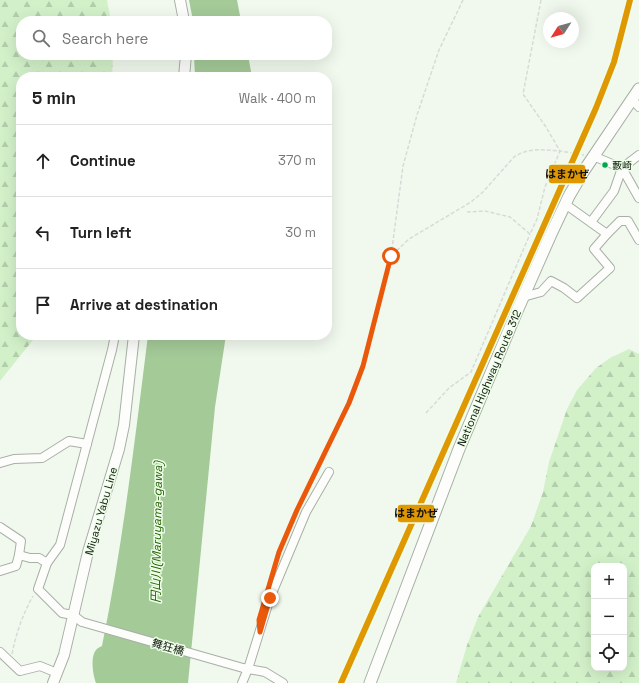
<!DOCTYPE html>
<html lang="en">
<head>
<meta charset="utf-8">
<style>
  body { margin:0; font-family:"Space Grotesk","Noto Sans JP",sans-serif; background:#f2f2f2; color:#222 }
  .controls { position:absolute; right:12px; bottom:12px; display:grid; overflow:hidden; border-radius:8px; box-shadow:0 4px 16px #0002 }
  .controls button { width:36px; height:36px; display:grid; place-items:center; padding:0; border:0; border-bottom:1px solid #e0e0e0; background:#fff; color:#222; font:20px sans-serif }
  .compass { position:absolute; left:543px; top:12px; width:36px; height:36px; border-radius:50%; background:#fff; box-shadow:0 4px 16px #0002; rotate:234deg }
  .stop { position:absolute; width:12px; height:12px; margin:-9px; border:3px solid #ea580c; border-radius:50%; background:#fff }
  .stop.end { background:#ea580c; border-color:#fff; box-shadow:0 1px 4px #0008 }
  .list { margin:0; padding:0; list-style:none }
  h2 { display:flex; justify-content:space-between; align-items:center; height:52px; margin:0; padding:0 16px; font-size:17px }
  h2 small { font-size:13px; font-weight:400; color:#767676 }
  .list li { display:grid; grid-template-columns:26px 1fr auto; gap:12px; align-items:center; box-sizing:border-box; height:72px; padding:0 16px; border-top:1px solid #e0e0e0 }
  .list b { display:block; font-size:15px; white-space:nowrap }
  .list em { font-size:13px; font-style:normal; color:#767676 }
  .icon { flex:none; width:22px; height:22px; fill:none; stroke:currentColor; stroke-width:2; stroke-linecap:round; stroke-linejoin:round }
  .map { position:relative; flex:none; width:639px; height:683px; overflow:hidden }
  .search { position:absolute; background:#fff; box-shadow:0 4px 16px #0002; left:16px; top:16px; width:316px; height:44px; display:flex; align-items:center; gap:10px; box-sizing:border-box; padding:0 14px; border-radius:16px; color:#767676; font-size:15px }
  .panel { position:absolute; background:#fff; box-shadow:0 4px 16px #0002; left:16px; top:72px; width:316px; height:268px; border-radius:16px }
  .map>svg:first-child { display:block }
</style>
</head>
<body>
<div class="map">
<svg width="639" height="683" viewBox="0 0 639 683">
  <defs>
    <pattern id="forest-firs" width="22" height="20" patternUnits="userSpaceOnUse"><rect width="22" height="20" fill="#d2f1c9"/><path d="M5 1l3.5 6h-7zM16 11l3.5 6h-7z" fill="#b3ceac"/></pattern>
  </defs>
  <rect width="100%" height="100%" fill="#f1f9ee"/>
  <g fill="url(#forest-firs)" fill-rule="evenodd">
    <polygon points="0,0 107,0 111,21 21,21 21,55 113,55 112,77 21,77 21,335 37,335 0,381"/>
    <path d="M629,349l10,5v329h-183l11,-38 11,-28 53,-91 12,-34 6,-30 18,-53 10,-19 19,-22 14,-10zM594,566h30v102h-30z"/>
  </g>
  <g fill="#a4ca98">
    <polygon points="189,0 237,0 241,21 193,21"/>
    <polygon points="194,55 248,55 252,77 195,77"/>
    <path d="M148,335h78l-11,72 -27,276h-92c-3,-8 -6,-26 0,-33 1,-2 4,-3 6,-4 21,-103 33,-207 46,-311z"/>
  </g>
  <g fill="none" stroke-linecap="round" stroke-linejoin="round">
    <defs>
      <g id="minor">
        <polyline points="632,99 639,107"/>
        <polyline points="593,156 622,168 639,198"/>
        <polyline points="565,204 607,234 620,221 628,221 639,240"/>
        <polyline points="591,222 614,191 622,168 639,155"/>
        <polyline points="523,297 541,292 551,281 564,288 577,298 610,268 594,249 607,234"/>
        <polyline points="115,335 112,350 60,545 47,563 38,589 62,613 73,615 82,622 243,668 265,672 283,683"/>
        <polyline points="0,463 14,459 42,458 69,441 87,444"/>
        <polyline points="0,527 21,541 19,555"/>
        <polyline points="0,571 16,566 19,555 30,558 39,558 47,563"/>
        <polyline points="0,652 20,671 40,666 57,673"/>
        <polyline points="242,683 248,669 270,598 306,512 329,472"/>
      </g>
      <g id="major">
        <polyline points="180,0 184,21"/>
        <polyline points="184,77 186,55"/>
        <polyline points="53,683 64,655 88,552 119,449 124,425 134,335"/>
      </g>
      <polyline id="highway" points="370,683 459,449 517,311 551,234 569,196 583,172 639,89"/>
    </defs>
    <use href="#minor" stroke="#a8b0a6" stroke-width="10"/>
    <use href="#major" stroke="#a8b0a6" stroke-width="12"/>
    <use href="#highway" stroke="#a8b0a6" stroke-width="13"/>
    <g stroke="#d8dad7" stroke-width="1.5" stroke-dasharray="4 2" stroke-linecap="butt">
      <polyline points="541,0 523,94 546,127 560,151 584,155"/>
      <polyline points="391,256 403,166 417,115 439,50 463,0"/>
      <polyline points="426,413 449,388 471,372 530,234"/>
      <path d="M274,568l23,-58 52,-107 14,-37 28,-110 18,-17 62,-37 12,-10 31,-35c15,-10 29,-7 46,-6l-15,36 -8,32 -7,15 -20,-17 -25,-6 -18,1"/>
      <path d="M12,654c4,-21 11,-40 21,-58"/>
    </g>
    <use href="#minor" stroke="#fdfefc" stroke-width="8"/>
    <use href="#major" stroke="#fdfefc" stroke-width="10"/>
    <use href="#highway" stroke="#fdfefc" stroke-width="11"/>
    <defs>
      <polyline id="rail-1" points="341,683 596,108 614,62 630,0"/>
    </defs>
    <use href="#rail-1" stroke="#eefee9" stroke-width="9"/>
    <use href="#rail-1" stroke="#e09802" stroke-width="6"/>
  </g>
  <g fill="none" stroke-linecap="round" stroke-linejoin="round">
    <polyline stroke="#ea580c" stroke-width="5" points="270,598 260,632 259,620 279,552 297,510 349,403 363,366 391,256"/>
  </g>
  <circle fill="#00a651" stroke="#eefee9" stroke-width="1.5" cx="605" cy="165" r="3.5"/>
  <g text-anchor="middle" stroke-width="3" stroke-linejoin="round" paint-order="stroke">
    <g font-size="10" fill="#121910" stroke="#eefee9" text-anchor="start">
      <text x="612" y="169">藪崎</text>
    </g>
    <g font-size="11" fill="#121910" stroke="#eefee9">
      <text transform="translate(489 378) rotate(-67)" y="4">National Highway Route 312</text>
      <text transform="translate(101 511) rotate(-74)" y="4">Miyazu Yabu Line</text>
      <text transform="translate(168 647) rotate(16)" y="4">舞狂橋</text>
    </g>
    <g font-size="12" font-style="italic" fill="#226200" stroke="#eefee9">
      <text transform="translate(157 532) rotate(-89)" y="4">円山川(Maruyama-gawa)</text>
    </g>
  </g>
  <g stroke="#eefee9" stroke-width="1.5">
    <rect x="548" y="164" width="38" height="20" rx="4" fill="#e09802"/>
    <rect x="397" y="504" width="38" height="19" rx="4" fill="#e09802"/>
  </g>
  <g font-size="11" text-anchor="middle" font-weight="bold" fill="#111">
    <text x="567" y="178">はまかぜ</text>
    <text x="416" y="517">はまかぜ</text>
  </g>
</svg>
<div class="controls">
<button>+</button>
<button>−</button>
<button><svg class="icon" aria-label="locate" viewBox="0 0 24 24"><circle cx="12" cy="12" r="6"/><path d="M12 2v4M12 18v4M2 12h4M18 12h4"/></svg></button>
</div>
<svg class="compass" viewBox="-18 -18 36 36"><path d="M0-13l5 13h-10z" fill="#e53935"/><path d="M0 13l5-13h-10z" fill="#767676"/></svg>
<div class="stop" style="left:391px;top:256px"></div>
<div class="stop end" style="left:270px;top:598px"></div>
<div class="search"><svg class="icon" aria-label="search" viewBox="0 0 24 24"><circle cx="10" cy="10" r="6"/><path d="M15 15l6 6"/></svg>Search here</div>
<section class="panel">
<h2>5 min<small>Walk · 400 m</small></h2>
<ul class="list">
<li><svg class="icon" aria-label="ahead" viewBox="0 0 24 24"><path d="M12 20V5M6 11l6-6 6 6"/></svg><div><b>Continue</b></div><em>370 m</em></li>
<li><svg class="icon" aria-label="left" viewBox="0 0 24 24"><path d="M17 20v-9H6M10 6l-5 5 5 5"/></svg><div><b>Turn left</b></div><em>30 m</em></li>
<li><svg class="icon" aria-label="arrive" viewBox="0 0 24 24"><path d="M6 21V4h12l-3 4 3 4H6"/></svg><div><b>Arrive at destination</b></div></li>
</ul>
</section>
</div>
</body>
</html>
